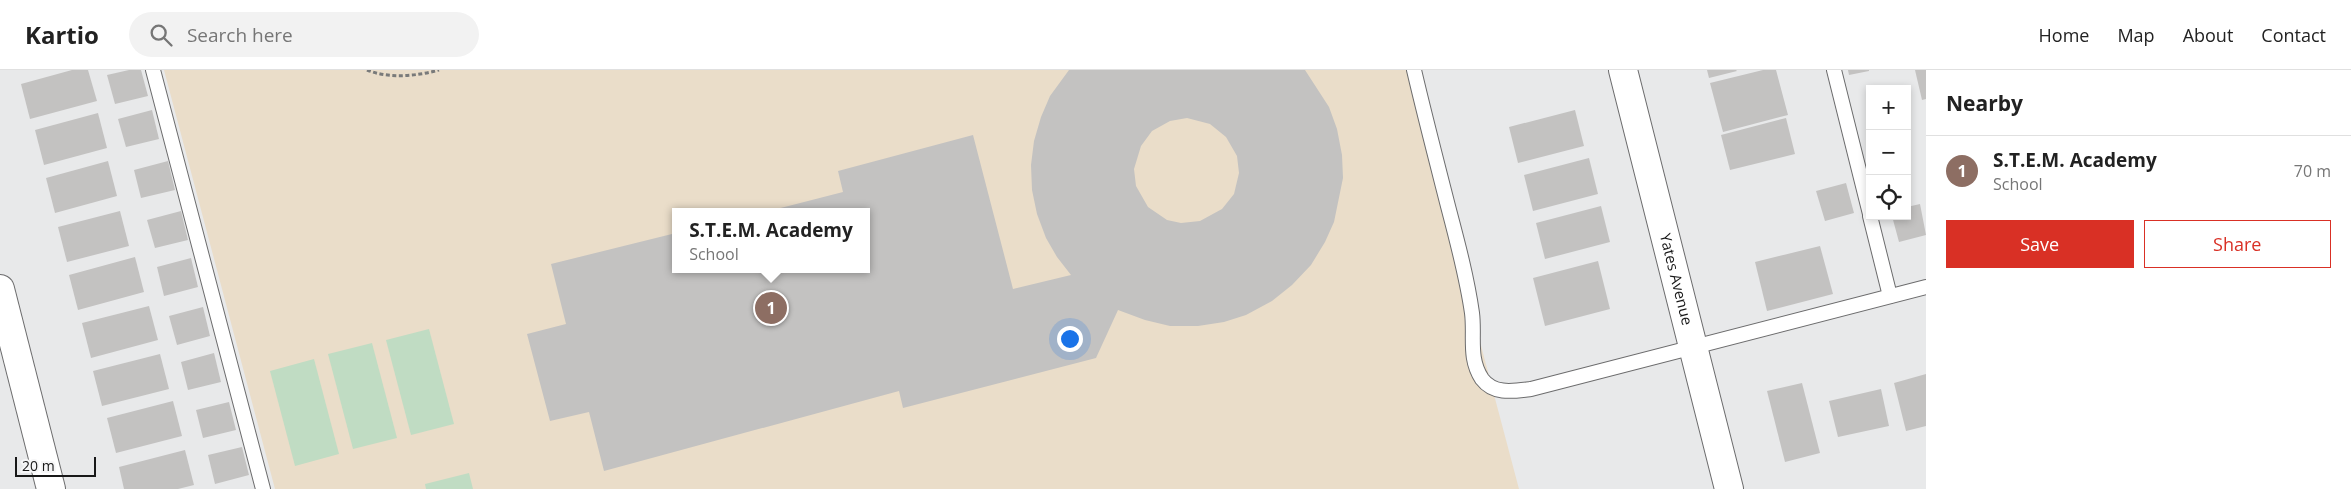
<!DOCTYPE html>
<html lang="en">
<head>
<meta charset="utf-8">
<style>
  body { margin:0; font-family:"Open Sans",sans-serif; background:#f2f2f2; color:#222 }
  .controls { position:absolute; right:15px; top:15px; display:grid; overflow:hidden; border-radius:0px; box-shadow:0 2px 8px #0003 }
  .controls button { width:45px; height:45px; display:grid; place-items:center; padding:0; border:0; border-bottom:1px solid #e0e0e0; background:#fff; color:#222; font:25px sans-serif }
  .scale { position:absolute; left:15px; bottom:12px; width:81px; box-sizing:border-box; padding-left:5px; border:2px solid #181818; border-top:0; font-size:14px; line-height:18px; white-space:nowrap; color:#181818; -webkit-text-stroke:4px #f6f6f7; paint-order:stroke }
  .you { position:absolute; left:1069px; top:268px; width:18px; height:18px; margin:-12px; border:4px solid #fff; border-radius:50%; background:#1a73e8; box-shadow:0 0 0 8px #1a73e833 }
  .badge { display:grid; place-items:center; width:32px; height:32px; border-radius:50%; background:#d93025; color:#fff; font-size:16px; font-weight:700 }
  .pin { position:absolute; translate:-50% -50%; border:2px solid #fff; box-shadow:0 1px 5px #0006 }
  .popup { position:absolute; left:672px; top:138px; width:198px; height:65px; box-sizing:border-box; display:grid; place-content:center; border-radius:0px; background:#fff; filter:drop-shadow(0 1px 4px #0005); font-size:16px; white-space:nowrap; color:#767676 }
  .popup b { font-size:19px; color:#222 }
  .popup::after { content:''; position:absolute; left:50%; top:100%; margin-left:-10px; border:10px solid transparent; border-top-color:#fff }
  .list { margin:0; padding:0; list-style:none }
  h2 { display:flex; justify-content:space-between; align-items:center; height:65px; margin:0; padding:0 20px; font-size:21px }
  h2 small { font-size:16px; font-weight:400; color:#767676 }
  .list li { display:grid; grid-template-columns:32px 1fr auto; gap:15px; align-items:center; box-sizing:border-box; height:70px; padding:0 20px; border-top:1px solid #e0e0e0 }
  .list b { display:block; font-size:19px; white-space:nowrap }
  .list p { margin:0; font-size:16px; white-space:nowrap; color:#767676 }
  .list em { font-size:16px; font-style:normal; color:#767676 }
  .actions { display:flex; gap:10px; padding:15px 20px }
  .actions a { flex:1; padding:11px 0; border:1px solid #d93025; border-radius:0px; text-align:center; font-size:18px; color:#d93025 }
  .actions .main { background:#d93025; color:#fff }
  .icon { flex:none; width:28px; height:28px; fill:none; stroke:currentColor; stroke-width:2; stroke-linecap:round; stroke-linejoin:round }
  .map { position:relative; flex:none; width:1926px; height:419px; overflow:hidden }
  header { display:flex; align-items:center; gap:30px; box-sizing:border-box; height:70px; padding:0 25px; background:#fff; border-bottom:1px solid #e0e0e0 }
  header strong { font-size:24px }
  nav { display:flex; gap:28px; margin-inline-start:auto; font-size:18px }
  .search { width:350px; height:45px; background:#f2f2f2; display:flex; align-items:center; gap:12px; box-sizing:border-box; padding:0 18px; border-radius:28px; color:#767676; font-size:19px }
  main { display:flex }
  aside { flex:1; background:#fff }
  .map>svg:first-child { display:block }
</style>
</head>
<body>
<header>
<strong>Kartio</strong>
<div class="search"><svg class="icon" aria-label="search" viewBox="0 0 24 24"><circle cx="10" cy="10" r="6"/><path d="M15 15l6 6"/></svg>Search here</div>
<nav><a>Home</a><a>Map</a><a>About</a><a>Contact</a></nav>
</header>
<main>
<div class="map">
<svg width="1926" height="419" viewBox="0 0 1926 419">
  <rect width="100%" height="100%" fill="#e8e9ea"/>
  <path fill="#eaddc9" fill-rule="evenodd" d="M164,0h1244l111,419h-1244zM676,142h190v57h-190z"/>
  <g fill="#c0dcc3">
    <polygon points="429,259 454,354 411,365 386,270"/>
    <polygon points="372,273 397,368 353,379 328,284"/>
    <polygon points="314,289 339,384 295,396 270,301"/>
    <polygon points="469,403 473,419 426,419 425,414"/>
  </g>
  <g fill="#c3c2c1" fill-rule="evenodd">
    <polygon points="72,0 88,0 97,31 30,49 21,14"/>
    <polygon points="129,0 141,0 148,26 115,34 107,5"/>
    <path d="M1069,0h236l24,37 8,22 5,26 1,23 -9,44 -9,20 -14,23 -19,20 -20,16 -26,14 -22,7 -26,4h-28l-25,-6 -27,-10 -22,48 -193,50 -4,-17 -295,80 -15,-59 -39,9 -23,-87 39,-10 -15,-60 125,-31v36h190v-57h-101l78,-20 -5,-21 135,-36 40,154 58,-14 -14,-18 -11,-19 -9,-24 -5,-24 -1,-25 3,-24 7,-24 9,-21zM1187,48l23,6 16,13 11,19 2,17 -5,21 -12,15 -22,12 -19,2 -14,-3 -19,-13 -12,-21 -2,-17 7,-23 11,-15 18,-10z"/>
    <polygon points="1707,0 1736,0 1737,1 1709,8"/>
    <polygon points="1763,0 1776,0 1788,45 1723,62 1710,13"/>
    <polygon points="1848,0 1869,0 1869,1 1849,5"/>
    <polygon points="1915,0 1926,0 1926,29 1922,30"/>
    <polygon points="152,40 159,69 126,77 118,49"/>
    <polygon points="1575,40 1584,76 1518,93 1509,57"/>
    <polygon points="98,43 107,78 44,95 35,60"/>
    <polygon points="1786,48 1795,84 1730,100 1721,65"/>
    <polygon points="1589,88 1598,124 1533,141 1524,105"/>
    <polygon points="108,91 117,126 55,143 46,108"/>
    <polygon points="168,91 175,120 141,128 134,100"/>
    <polygon points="1846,113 1854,143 1825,151 1816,121"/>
    <polygon points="1920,134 1926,165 1899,172 1892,146 1907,146 1907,137"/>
    <polygon points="1601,136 1610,172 1545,189 1536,153"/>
    <polygon points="120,141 129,176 67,192 58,157"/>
    <polygon points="181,141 188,170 155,178 147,150"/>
    <polygon points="1820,176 1833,224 1767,241 1755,192"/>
    <polygon points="135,187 144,222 78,240 69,205"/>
    <polygon points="191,188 198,217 164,226 157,197"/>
    <polygon points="1598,191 1610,239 1545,256 1533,208"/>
    <polygon points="149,236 158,270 91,288 82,253"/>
    <polygon points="203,237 210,266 177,275 169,246"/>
    <polygon points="214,283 221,312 188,320 181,292"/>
    <polygon points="160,284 169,319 102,336 93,301"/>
    <polygon points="1926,304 1926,356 1906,361 1894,313"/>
    <polygon points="1802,313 1820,383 1785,392 1767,321"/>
    <polygon points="1881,319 1889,356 1838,367 1829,331"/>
    <polygon points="173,331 182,366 116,383 107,348"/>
    <polygon points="229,332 236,360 203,368 196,340"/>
    <polygon points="242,377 249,405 215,414 208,385"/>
    <polygon points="185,380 194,415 178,419 124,419 119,397"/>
  </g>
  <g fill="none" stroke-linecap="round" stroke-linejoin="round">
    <defs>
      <g id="service">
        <polyline points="153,0 263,419"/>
        <path d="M1414,0c11,47 23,93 35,140 9,34 18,68 23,103 3,23 -4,45 10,66 12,16 32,12 49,10l395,-102"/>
        <polyline points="1834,0 1870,144"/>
        <polyline points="1870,146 1890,226"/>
      </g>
      <g id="minor">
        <path id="s1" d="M1623,0l106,419"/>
        <polyline points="0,219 51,419"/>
      </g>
    </defs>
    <use href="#service" stroke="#6c6c6d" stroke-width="16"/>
    <use href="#minor" stroke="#6c6c6d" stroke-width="30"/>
    <path stroke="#797a7a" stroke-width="3" stroke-dasharray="4 2.5" stroke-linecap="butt" d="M367,0c22,9 50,6 72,0"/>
    <use href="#service" stroke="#fff" stroke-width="14"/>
    <use href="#minor" stroke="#fff" stroke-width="28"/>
  </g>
  <g text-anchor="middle" stroke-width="5" stroke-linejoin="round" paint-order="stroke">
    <g font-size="15" fill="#181818" stroke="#f6f6f7">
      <text dy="5" stroke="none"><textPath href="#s1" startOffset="216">Yates Avenue</textPath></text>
    </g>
  </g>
</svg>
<div class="controls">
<button>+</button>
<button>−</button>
<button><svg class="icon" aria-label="locate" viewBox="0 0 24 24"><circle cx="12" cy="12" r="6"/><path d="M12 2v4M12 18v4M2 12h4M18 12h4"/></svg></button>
</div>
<div class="scale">20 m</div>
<div class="you"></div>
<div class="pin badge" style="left:771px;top:238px;background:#8d6e63">1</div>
<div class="popup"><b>S.T.E.M. Academy</b>School</div>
</div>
<aside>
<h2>Nearby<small></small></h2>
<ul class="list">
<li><span class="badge" style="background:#8d6e63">1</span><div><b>S.T.E.M. Academy</b><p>School</p></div><em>70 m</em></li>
</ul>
<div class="actions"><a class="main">Save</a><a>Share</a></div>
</aside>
</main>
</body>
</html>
